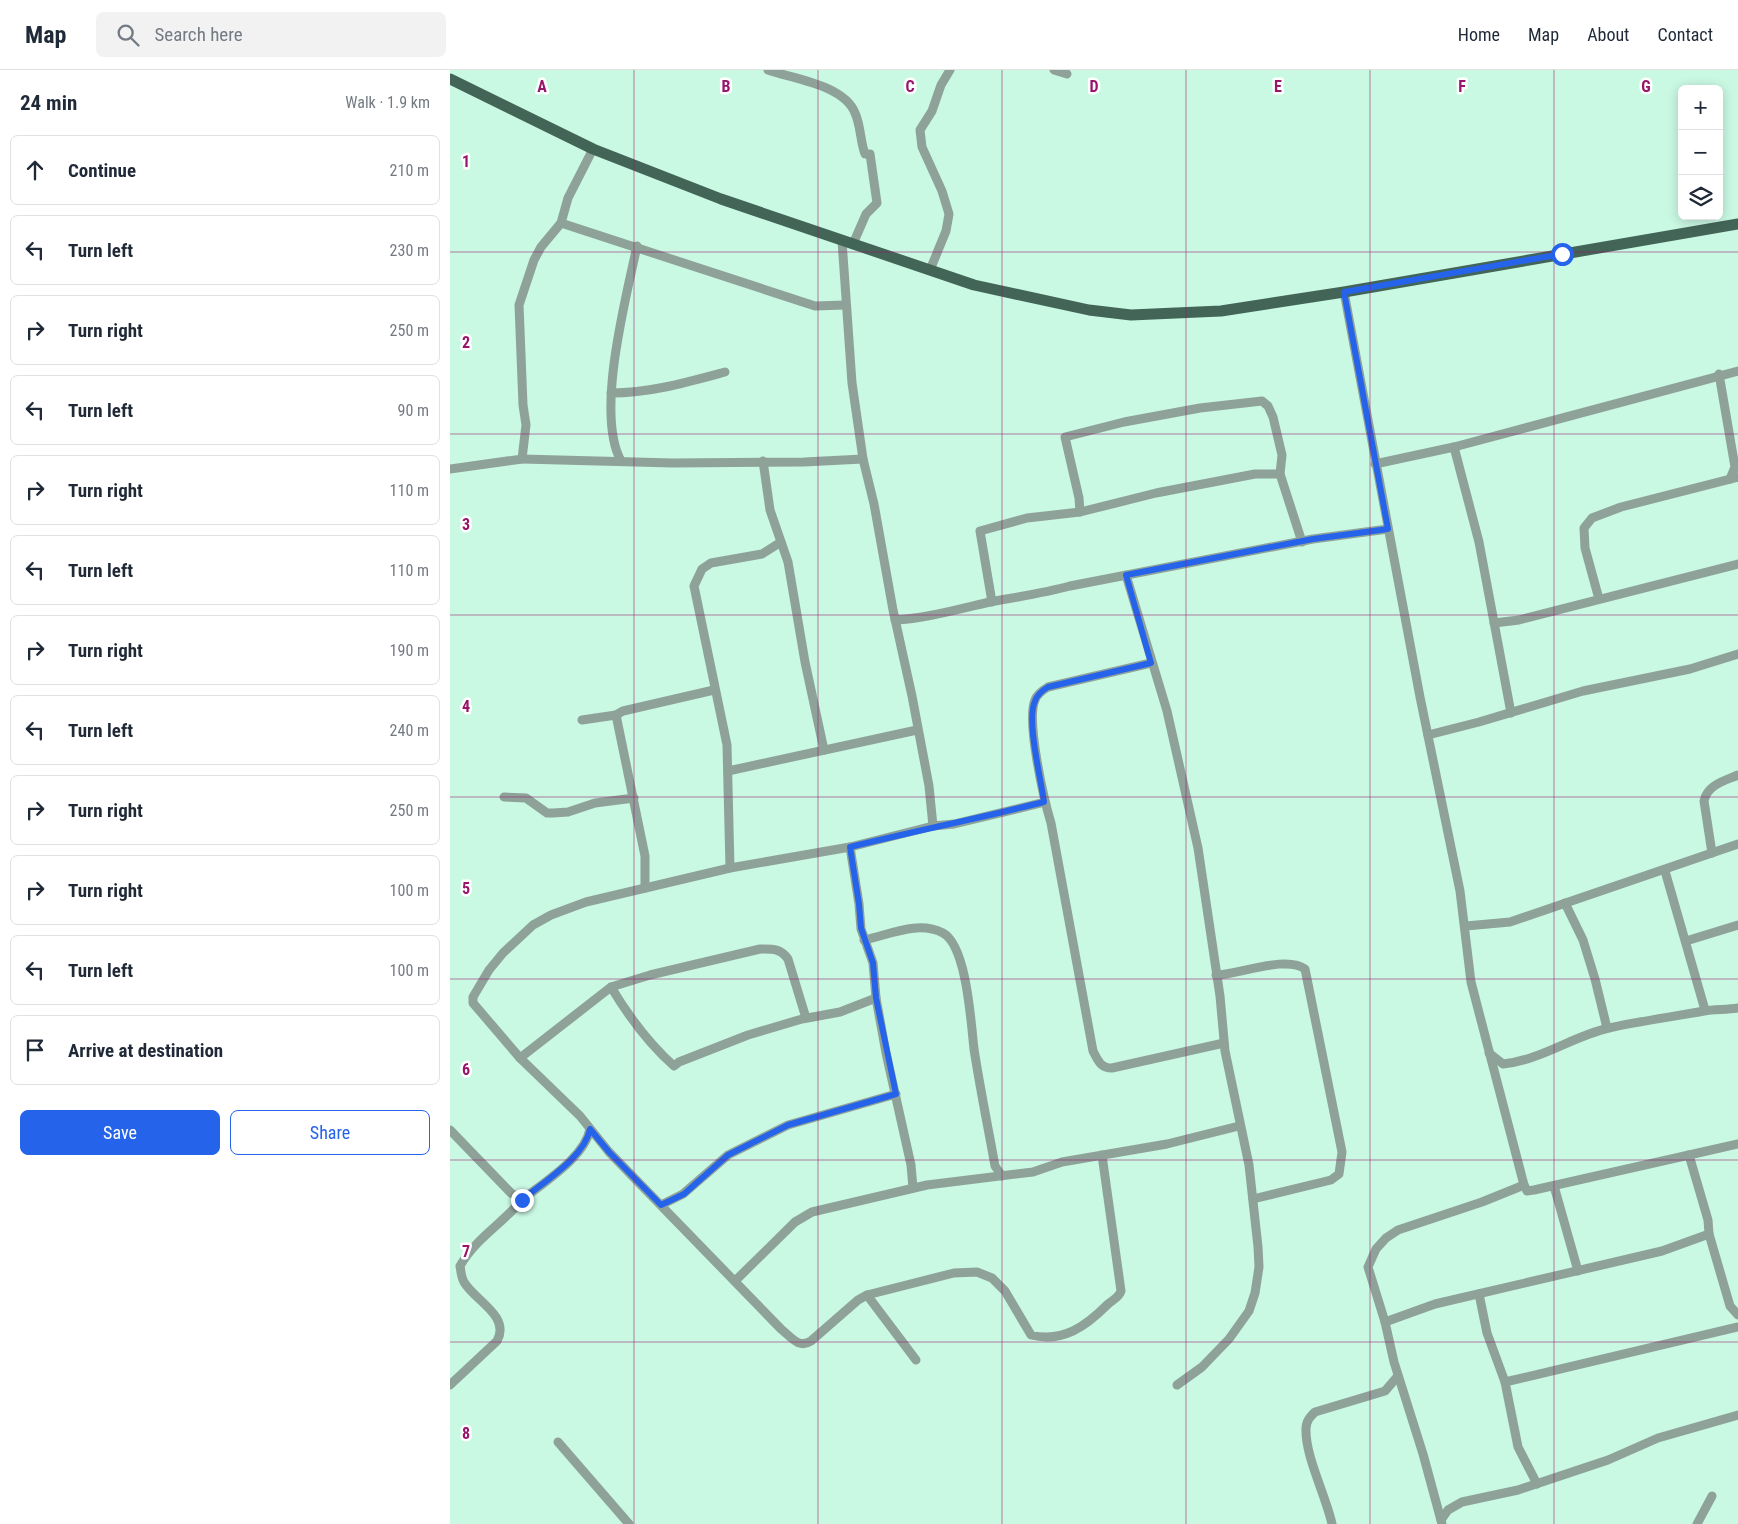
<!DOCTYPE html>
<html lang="en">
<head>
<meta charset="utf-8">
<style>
  body { margin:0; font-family:"Roboto Condensed",sans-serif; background:#f2f2f3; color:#1f2937 }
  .controls { position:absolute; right:15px; top:15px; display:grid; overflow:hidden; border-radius:8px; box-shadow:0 2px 12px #0003 }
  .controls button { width:45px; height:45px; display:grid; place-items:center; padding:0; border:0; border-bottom:1px solid #e0e1e3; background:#fff; color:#1f2937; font:25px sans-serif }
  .stop { position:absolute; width:15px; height:15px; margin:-11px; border:4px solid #2563eb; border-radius:50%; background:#fff }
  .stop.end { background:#2563eb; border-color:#fff; box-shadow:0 1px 5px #0008 }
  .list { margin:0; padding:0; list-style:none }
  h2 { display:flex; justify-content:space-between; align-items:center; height:65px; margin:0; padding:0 20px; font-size:21px }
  h2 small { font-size:16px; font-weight:400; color:#747a83 }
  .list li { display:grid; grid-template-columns:32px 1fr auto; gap:15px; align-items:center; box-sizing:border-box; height:70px; margin:0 10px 10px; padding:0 10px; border:1px solid #e0e1e3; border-radius:8px }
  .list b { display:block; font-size:19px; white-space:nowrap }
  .list em { font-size:16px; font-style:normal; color:#747a83 }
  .actions { display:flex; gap:10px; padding:15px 20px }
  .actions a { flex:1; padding:11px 0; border:1px solid #2563eb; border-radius:8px; text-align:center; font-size:18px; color:#2563eb }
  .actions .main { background:#2563eb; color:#fff }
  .icon { flex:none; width:28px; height:28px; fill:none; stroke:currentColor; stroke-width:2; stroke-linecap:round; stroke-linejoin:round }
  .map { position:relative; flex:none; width:1288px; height:1454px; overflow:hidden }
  header { display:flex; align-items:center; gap:30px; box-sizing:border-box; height:70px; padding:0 25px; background:#fff; border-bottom:1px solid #e0e1e3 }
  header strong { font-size:24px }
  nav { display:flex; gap:28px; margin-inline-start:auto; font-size:18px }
  .search { width:350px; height:45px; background:#f2f2f3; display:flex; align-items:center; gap:12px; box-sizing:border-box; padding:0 18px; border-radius:8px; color:#747a83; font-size:19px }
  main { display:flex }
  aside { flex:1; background:#fff }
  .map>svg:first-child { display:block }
</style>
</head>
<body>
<header>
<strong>Map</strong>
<div class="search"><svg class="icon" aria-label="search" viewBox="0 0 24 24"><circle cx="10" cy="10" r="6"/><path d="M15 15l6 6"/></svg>Search here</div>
<nav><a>Home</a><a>Map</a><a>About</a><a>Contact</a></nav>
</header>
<main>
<aside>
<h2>24 min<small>Walk · 1.9 km</small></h2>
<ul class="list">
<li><svg class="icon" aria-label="ahead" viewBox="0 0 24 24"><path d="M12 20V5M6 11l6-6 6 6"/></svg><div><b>Continue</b></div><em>210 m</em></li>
<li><svg class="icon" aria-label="left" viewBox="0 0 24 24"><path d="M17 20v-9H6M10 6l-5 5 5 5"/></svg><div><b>Turn left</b></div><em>230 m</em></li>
<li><svg class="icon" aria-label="right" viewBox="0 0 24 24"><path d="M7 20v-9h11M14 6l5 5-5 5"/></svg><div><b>Turn right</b></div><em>250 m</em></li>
<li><svg class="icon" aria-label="left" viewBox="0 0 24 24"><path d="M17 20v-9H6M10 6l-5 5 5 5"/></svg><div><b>Turn left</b></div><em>90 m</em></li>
<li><svg class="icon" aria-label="right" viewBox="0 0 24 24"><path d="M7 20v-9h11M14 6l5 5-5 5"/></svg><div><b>Turn right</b></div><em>110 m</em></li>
<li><svg class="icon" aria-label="left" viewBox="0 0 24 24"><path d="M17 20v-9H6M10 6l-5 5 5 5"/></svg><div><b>Turn left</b></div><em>110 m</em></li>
<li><svg class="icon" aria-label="right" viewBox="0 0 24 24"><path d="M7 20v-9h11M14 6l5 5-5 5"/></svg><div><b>Turn right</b></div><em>190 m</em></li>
<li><svg class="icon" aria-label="left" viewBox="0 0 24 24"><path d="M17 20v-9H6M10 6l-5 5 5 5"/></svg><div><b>Turn left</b></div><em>240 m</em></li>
<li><svg class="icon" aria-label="right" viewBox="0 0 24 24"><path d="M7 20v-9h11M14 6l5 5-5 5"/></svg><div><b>Turn right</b></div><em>250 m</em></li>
<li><svg class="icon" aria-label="right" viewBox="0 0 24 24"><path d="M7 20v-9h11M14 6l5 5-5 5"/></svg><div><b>Turn right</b></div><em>100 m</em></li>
<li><svg class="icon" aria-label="left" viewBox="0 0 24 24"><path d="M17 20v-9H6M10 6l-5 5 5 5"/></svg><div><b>Turn left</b></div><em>100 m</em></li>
<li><svg class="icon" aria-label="arrive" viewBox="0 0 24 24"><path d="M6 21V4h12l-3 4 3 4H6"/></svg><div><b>Arrive at destination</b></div></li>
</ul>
<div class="actions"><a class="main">Save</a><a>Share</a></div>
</aside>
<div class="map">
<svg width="1288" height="1454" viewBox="0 0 1288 1454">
  <rect width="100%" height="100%" fill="#c9f8e3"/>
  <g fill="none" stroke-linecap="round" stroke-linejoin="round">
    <g stroke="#8fa299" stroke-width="9">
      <path d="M318,0c26,9 76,15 87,43 6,13 5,28 10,41h5l7,49 -11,11 -13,30"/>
      <polyline points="604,0 617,4"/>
      <polyline points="111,153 365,236 395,235"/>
      <polyline points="392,171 402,313 413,389 424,434 443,540 462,626 479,716 483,756"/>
      <polyline points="480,200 496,161 499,144 492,121 472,77 470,60 482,41 491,15 500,0"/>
      <polyline points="894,222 970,627 1010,821 1021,912 1074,1115 1077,1121 1084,1120 1239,1085 1258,1150 1259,1164 1212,1181 985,1234 935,1252 944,1292 973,1384 992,1454"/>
      <polyline points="1269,304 1285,397 1280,409"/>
      <path d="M161,323c39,0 77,-11 114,-21"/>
      <polyline points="1004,377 1029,472 1061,643"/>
      <polyline points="72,389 223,393 354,392 413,389"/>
      <path d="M171,391c-26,-47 5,-163 16,-215"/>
      <polyline points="313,391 320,440 338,492 355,592 374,680"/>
      <polyline points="925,394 1004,377 1288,301"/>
      <polyline points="0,399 72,389 76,355 73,335 69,235 84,190 91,177 111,153 118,128 143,79"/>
      <polyline points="630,442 629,428 615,367 674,352 750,338 812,331 818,336 823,347 832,385 830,404 852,472"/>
      <polyline points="676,505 717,641 748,778 770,926 775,981 799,1095 808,1177 809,1197 805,1223 799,1241 779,1269 752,1297 727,1315"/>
      <polyline points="1149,529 1135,478 1134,458 1142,448 1171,437 1288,407"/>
      <polyline points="542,532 530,461 577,448 630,442 706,423 805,404 830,404"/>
      <path d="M445,550c33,-2 63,-11 95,-18 27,-5 54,-9 80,-16l243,-47 75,-10"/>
      <polyline points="1044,553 1069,550 1288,494"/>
      <path d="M701,593l-103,24c-5,3 -11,7 -13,13 -9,21 9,100 16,123l42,228c5,9 7,17 19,17l112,-25"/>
      <polyline points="166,645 195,786 195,818"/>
      <polyline points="132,650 166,645 173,641 264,620"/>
      <polyline points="978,665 1029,652 1133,621 1240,599 1288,584"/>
      <polyline points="278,701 467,660"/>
      <polyline points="54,727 76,728 97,743 103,743 118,742 145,733 184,728"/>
      <path d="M595,732l-91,22 -21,2 -83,21 -120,21 -144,34 -35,13 -18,10 -30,28 -14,17 -16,27v6l47,55 60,58 29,36 172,177c10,8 18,20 30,12l47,-41 9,-5 87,-22 23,-1 15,6 13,13 26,44c32,8 55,-9 76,-30 5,-5 12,-7 14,-14l-19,-136"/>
      <polyline points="400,777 409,834 411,859 423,893 426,928 436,983 461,1095 463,1118"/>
      <path d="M1262,783l-8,-52c3,-16 20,-20 34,-26"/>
      <polyline points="280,798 277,675 244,516 252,499 261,493 312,484 331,472"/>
      <polyline points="1215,801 1255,940"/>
      <polyline points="1115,833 1133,870 1145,909 1157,958"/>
      <polyline points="1016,856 1060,852 1288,774"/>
      <path d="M414,870c25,-5 54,-20 79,-7 24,13 28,91 31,116 6,39 14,78 21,117l7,10"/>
      <polyline points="1236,871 1288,855"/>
      <path d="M766,905c24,-1 71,-20 89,-6l37,183 -3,22 -8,6 -78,19"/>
      <path d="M161,917c18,30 37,56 63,79l5,-4 69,-27 54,-16 38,-7 36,-14"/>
      <path d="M1039,983l14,11c38,-4 70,-28 106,-36 31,-7 63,-11 95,-17 11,-2 23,-1 34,-3"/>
      <path d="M70,988l91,-71 39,-12 110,-26c12,0 20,-1 28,10l18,59"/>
      <path d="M0,1060l61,63 11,7c22,-18 63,-43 68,-71"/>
      <polyline points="1239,1085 1288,1074"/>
      <polyline points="1104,1116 1128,1201"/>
      <polyline points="211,1135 233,1124 278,1085 338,1055 446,1024"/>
      <polyline points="1259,1164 1280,1236 1288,1245"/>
      <polyline points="286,1210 345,1152 362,1142 477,1115 583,1102 612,1092 717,1074 789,1056"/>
      <polyline points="1029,1224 1037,1263 1055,1312 1068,1377 1087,1414"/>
      <polyline points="417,1225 466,1290"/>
      <polyline points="935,1252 918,1197 926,1179 936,1168 948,1160 1032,1132 1074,1115"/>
      <polyline points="1055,1312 1288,1257"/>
      <path d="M0,1315l47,-44c14,-25 -23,-41 -33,-59 -3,-5 -3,-11 -4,-16 16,-28 42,-42 62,-66"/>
      <polyline points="108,1372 179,1454"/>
      <polyline points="991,1450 998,1440 1012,1432 1068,1420 1158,1390 1208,1368 1288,1345"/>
      <path d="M882,1454c-6,-28 -27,-68 -26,-95 0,-8 4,-12 9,-17l70,-21 13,-15"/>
      <polyline points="1247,1454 1262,1426"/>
    </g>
    <polyline stroke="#436557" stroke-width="11" points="0,9 143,79 271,129 524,215 639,240 681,245 771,241 894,222 1288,154"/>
  </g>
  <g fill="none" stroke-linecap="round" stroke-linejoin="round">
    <path stroke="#2563eb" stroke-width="6" d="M72,1130c21,-18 63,-43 68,-71l19,23 52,53 23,-11 44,-39 60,-30 108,-31 -20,-96 -3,-35 -12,-35 -2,-24 -9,-57c65,-16 130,-29 194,-45 -3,-23 -18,-82 -9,-101 2,-6 8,-11 13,-14l103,-24 -25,-88 187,-36 75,-10 -44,-237 218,-38"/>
  </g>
  <path fill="none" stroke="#98156c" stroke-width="1" stroke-opacity="0.55" d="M184,0v1454M368,0v1454M552,0v1454M736,0v1454M920,0v1454M1104,0v1454M0,182h1288M0,364h1288M0,545h1288M0,727h1288M0,909h1288M0,1090h1288M0,1272h1288"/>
  <g font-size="16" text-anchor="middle" font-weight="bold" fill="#98156c" stroke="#fff" stroke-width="5" stroke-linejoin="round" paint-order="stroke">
    <text x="92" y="22">A</text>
    <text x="276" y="22">B</text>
    <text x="460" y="22">C</text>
    <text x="644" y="22">D</text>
    <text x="828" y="22">E</text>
    <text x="1012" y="22">F</text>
    <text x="1196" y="22">G</text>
    <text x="16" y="97">1</text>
    <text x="16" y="278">2</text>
    <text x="16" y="460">3</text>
    <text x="16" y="642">4</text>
    <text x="16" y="824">5</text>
    <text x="16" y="1005">6</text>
    <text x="16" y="1187">7</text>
    <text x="16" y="1369">8</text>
  </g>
</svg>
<div class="controls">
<button>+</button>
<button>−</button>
<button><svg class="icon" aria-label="layers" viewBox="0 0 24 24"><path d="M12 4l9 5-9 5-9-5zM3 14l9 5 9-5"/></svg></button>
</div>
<div class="stop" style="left:1112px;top:184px"></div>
<div class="stop end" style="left:72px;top:1130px"></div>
</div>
</main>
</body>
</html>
